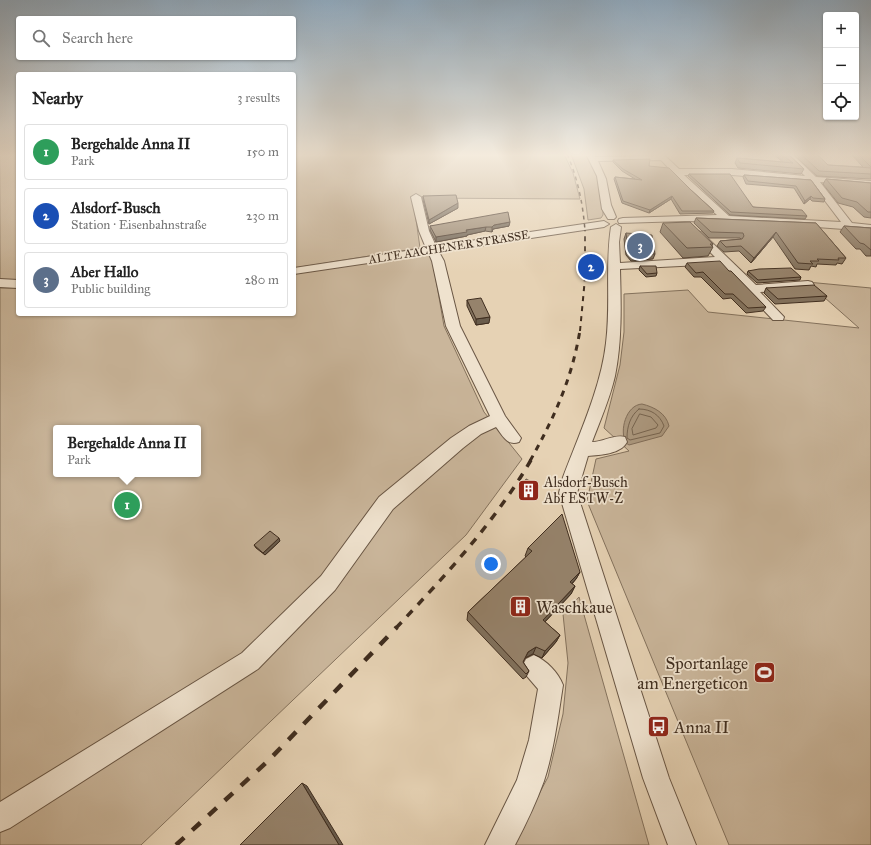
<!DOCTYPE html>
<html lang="en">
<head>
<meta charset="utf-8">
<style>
  body { margin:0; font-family:"IM FELL Great Primer",serif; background:#f2f2f2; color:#222 }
  .controls { position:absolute; right:12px; top:12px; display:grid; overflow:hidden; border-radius:4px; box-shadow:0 1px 3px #0004 }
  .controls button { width:36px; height:36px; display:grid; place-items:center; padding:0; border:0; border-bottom:1px solid #e0e0e0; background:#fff; color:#222; font:20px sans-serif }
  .you { position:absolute; left:491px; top:564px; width:14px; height:14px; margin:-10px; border:3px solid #fff; border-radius:50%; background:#1a73e8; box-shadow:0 0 0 6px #1a73e833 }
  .badge { display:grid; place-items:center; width:26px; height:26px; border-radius:50%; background:#b45309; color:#fff; font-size:13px; font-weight:700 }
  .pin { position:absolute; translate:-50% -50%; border:2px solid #fff; box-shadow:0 1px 4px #0006 }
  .popup { position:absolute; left:53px; top:425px; width:148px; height:52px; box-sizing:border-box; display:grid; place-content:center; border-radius:4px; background:#fff; filter:drop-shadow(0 1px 3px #0005); font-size:13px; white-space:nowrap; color:#767676 }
  .popup b { font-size:15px; color:#222 }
  .popup::after { content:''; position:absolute; left:50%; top:100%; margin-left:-8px; border:8px solid transparent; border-top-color:#fff }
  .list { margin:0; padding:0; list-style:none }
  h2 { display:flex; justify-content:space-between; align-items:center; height:52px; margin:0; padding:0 16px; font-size:17px }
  h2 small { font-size:13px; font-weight:400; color:#767676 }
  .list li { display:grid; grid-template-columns:26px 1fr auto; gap:12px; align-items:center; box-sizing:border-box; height:56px; margin:0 8px 8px; padding:0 8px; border:1px solid #e0e0e0; border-radius:4px }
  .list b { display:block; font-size:15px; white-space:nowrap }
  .list p { margin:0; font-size:13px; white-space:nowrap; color:#767676 }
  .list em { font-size:13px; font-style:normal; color:#767676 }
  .icon { flex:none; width:22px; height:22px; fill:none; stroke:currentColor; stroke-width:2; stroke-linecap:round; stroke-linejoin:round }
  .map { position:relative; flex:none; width:871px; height:845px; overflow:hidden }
  .search { position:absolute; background:#fff; box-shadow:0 1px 3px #0004; left:16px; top:16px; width:280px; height:44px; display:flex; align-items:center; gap:10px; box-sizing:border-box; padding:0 14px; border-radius:4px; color:#767676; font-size:15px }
  .panel { position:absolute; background:#fff; box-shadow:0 1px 3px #0004; left:16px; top:72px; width:280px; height:244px; border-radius:4px }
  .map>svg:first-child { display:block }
</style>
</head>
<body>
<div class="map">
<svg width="871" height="845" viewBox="0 0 871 845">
  <rect width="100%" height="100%" fill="#e6d2b4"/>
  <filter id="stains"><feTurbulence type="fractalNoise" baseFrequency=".005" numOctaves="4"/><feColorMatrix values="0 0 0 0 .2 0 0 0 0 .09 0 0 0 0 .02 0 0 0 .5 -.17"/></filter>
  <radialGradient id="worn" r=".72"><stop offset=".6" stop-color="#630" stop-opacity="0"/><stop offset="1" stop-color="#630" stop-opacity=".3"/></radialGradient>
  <g fill="#cab69b" stroke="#84725d" fill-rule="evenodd">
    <rect x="0" y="154" width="18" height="128"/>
    <polygon points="294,154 564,154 573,173 580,199 413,198 420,248 294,268"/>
    <path d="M571,154h16c11,20 13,33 16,56v5l-2,3 -13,2 -4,-31z"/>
    <path d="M431,251l13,75 40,86 38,47 -56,76 -325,310h-141v-557h18v26h276v-40zM56,428h142v46h-142z"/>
    <polygon points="807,282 871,288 871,845 729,845 587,501 596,459 629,451 604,428 620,365 624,332 624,294 688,290 708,312 859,328"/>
    <polygon points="579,597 649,845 512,845 548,777 563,714 568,663 563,614"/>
  </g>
  <path fill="#ad9a81" stroke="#816e5a" d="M642,404c12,3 24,9 27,22l-7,10 -33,9 -3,-2c-7,-12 0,-38 16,-39z"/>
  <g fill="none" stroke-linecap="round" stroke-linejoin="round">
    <g stroke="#766450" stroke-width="1">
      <path d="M639,409c12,0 21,6 25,17l-4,7 -30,7 -3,-2c0,-11 3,-22 12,-29z"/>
      <polygon points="640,414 651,417 658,425 656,428 633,435 632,429"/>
    </g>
    <defs>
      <g id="minor">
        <path d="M586,154h8l1,3 61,-1 -1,-2h8l16,15h53l73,7 -22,-22h9l24,23 55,4v6l-51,-5 32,41 19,2v6l-124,-9 -62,-1 -66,2 -1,-2 1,-2 4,-1 94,-3 -26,-23 -30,-32 -63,1 8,18 5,26 5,12 -2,2h-6l-6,-10 -5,-33zM684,175h48l78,6 31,41 -112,-6z"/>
        <path d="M416,194l5,3 8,34 7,15 168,-25 5,3 -5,3 -165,25 5,9 16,65 45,90 16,22 -2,4c-12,4 -16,-6 -23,-15l-15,7 -18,14 -70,61 -58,81 -77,79 -248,159 -10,4v-30l242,-149 79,-77 58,-79 72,-59 18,-12 21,-10 -44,-90 -14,-65 -3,-7 -135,20v-6l132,-20 -7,-17 -8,-34z"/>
        <path d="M616,224l5,3 -2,15 1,21 95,-6 -23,-23 5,-3 4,1 55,53 52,-4 4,1 2,3 -2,3 -4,1 -48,3 24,25 -1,3h-10l-23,-24 -3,-6 -26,-26 -101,5c1,36 2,72 -5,107 -5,22 -15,45 -23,66 11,0 23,-8 33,-5l2,5c-6,12 -27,13 -39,14l-11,37 92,285 27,67h-28l-25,-67 -84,-285 3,-13c16,-43 39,-92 44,-137 5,-39 -1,-78 5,-116z"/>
        <polygon points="0,279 18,280 18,288 0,287"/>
        <path d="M534,655c13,6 24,17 29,30 -5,32 -9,65 -19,96 -8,22 -18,43 -29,64h-30l32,-65 12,-40 9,-51 -12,-14 -4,-8 4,-8z"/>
      </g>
    </defs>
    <use href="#minor" stroke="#695644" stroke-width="2"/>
    <use href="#minor" fill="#efe2ce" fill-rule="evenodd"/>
    <path stroke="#3f2d1f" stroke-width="1.5" stroke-dasharray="4 4" stroke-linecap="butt" d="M567,154c11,25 16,50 18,77"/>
    <polyline stroke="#3f2d1f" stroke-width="2" stroke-dasharray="5 5" stroke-linecap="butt" points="580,331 585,278 585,230"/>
    <path stroke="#3f2d1f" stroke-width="3" stroke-dasharray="6 6" stroke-linecap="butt" d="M530,461c24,-43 42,-82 50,-131"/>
    <path stroke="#3f2d1f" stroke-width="3.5" stroke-dasharray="8 8" stroke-linecap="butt" d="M396,628c49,-52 99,-106 135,-168"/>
    <polyline stroke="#3f2d1f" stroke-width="4.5" stroke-dasharray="11 11" stroke-linecap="butt" points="176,845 269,760 397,627"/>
  </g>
  <g fill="#81715d" stroke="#3f2d1f">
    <polygon points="604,154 650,154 649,155 606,155"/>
    <polygon points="773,154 788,154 804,169 801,174 738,168 735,163 737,158 783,162"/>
    <polygon points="793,154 817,154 828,165 863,167 851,154 871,154 871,179 817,176"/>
    <polygon points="613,160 649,166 691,190 714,211 713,213 680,214 671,199 649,213 622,203 614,179 615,177 635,179 622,171 613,162"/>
    <polygon points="689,174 753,207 807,216 805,219 730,215 688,176"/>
    <polygon points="744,175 811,180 825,199 824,202 812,201 810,199 804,204 794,188 746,184 743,177"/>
    <polygon points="826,179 871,183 871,218 864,217 853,207 838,203 823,184"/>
    <polygon points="423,196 458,208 429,224 423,200"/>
    <polygon points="696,218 816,223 846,258 842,264 837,263 836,265 817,264 816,267 811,266 809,270 795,269 773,237 751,263 739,251 724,252 717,246 720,241 741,239 740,238 709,238 694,223"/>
    <polygon points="663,223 713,244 712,246 713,247 708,256 683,258 660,232"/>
    <polygon points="430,226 509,226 493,229 492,232 485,231 467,235 467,236 436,242 430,230"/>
    <polygon points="844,226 871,228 871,256 866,256 860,249 856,249 840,232"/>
    <polygon points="626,233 655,254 653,259 631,261 626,255 624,239"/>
    <polygon points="687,263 766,307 763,311 746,313 731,298 723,299 701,277 694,277 685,267"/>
    <polygon points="640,266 657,273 656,276 646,277 639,270"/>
    <polygon points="748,271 801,277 800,280 757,283 747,274"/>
    <polygon points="766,288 827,296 824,301 775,304 764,293"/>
    <polygon points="467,300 489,323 476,325 467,306"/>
    <polygon points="538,485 538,488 532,498 520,491 521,488"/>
    <polygon points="280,541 265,555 256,548 254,545"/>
    <polygon points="528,548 580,572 576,579 572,584 575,586 571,594 545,622 560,635 556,642 542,658 533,654 525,658 523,662 529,671 526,677 523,679 467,620 468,612 526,557 525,556"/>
  </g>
  <g fill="#695c4c" stroke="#3f2d1f">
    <polygon points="672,196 671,199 649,213 650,210"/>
    <polygon points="811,196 810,199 804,204 805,201"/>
    <polygon points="458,203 458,208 429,224 429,220"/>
    <polygon points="510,222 509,226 493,229 492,232 492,227 494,225"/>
    <polygon points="486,227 485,231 467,235 467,236 436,242 436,237 466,230"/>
    <polygon points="776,232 773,237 751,263 754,258"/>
    <polygon points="490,317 489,323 476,325 476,319"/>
    <polygon points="538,485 538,488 532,498 533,495"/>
    <polygon points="279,538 280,541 265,555 263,553"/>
    <polygon points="580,572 576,579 566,590 570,582"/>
    <polygon points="575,586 571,594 540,627 543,620"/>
    <polygon points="560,635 556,642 542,658 545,651"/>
    <polygon points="536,647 533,654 525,658 528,652"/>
    <polygon points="302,783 307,786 343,845 339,845"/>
  </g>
  <g fill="#96836c" stroke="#3f2d1f">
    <polygon points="781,154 788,154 804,169 740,163 737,158 793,163"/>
    <polygon points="801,154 817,154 828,165 871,168 871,174 819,171"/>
    <polygon points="858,154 871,154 871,167"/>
    <polygon points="650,159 649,166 669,168 691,190 714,211 682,211 672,196 650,210 623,201 615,177 642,180 623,169 613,160"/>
    <polygon points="689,174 730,174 753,207 802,210 807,216 731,212"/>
    <polygon points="744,175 811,180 825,199 813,198 811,196 805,201 796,186 748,181"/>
    <polygon points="826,179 871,183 871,212 868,212 857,202 842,198"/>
    <polygon points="456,195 458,203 429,220 423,196"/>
    <polygon points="508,212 510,222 494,225 492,227 486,227 466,230 467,232 436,237 430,226"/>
    <polygon points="696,218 816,223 846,258 838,258 839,260 817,259 819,261 810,261 813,264 798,263 776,232 754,258 741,246 726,247 720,241 742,239 744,236 743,233 711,232"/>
    <polygon points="690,222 713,244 710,244 713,247 687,248 663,223"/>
    <polygon points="844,226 871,228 871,250 864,244 860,243"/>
    <polygon points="626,233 652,235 655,254 633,255 628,249"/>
    <polygon points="720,261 729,271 731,271 766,307 748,308 733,294 725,294 703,272 696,273 687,263"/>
    <polygon points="640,266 656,266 657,273 647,274"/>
    <polygon points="791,268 801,277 758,280 748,271 759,269"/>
    <polygon points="814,285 827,296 778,299 766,288"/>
    <polygon points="481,298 490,317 476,319 467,300"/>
    <polygon points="526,479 538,485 533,495 521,488"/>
    <polygon points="562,514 580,572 570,582 575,586 543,620 560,635 545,651 536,647 528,652 523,662 529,671 526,674 468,612 532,551 528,548"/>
    <polygon points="270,531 279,538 263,553 254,545"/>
    <polygon points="302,783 339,845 240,845"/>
  </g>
  <linearGradient id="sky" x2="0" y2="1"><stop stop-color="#90aabf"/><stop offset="0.57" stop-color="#f4ebdd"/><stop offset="1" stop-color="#f4ebdd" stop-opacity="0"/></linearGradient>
  <rect width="871" height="272" fill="url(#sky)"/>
  <defs>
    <symbol id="building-square" viewBox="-11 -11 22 22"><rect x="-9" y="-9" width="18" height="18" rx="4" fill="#8f2418" stroke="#efe2ce"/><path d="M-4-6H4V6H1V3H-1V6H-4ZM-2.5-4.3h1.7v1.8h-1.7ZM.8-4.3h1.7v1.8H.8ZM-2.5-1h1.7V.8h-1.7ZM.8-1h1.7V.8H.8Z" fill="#fff"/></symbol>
    <symbol id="stadium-square" viewBox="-11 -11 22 22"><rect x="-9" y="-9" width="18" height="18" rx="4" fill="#8f2418" stroke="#efe2ce"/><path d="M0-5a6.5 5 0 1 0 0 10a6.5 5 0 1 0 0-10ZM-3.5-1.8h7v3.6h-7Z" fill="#fff"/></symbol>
    <symbol id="bus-square" viewBox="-11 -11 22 22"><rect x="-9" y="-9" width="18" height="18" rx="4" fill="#8f2418" stroke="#efe2ce"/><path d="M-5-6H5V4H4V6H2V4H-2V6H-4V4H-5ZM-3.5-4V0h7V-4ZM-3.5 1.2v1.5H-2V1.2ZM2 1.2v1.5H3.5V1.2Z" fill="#fff"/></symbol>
  </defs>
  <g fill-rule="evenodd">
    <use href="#building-square" x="516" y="478" width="25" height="25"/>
    <use href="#building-square" x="508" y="594" width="25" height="25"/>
    <use href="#stadium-square" x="752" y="660" width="25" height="25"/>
    <use href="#bus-square" x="646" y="714" width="25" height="25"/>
  </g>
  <g text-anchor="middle" stroke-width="3.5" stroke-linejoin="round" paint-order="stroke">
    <g font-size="12" fill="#3f2d1f" stroke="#efe2ce">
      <text transform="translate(449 247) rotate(-9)" y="4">ALTE AACHENER STRASSE</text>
    </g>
    <g font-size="14" fill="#3f2d1f" stroke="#efe2ce" text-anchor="start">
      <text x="544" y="487">Alsdorf-Busch<tspan x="544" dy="16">Abf ESTW-Z</tspan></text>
    </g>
    <g font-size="17" fill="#3f2d1f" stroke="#efe2ce" text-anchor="start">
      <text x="536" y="613">Waschkaue</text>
      <text x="748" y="669" text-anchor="end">Sportanlage<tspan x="748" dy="20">am Energeticon</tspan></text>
      <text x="674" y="733">Anna II</text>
    </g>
  </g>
  <rect width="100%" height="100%" filter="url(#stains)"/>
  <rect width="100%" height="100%" fill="url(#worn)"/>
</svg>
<div class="controls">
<button>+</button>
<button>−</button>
<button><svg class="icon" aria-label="locate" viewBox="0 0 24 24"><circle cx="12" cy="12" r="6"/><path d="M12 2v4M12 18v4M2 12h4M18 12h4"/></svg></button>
</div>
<div class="you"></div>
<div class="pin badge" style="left:127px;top:505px;background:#2e9e5b">1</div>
<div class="popup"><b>Bergehalde Anna II</b>Park</div>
<div class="pin badge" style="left:591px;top:267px;background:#1a4fb4">2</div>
<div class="pin badge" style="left:640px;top:246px;background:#5c6f8a">3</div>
<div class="search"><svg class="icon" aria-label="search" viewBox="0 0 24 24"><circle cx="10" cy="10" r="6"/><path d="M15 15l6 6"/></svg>Search here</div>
<section class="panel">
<h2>Nearby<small>3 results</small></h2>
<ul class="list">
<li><span class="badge" style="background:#2e9e5b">1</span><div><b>Bergehalde Anna II</b><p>Park</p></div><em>150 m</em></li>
<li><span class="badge" style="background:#1a4fb4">2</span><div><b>Alsdorf-Busch</b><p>Station · Eisenbahnstraße</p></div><em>230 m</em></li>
<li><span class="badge" style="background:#5c6f8a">3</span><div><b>Aber Hallo</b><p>Public building</p></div><em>280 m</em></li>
</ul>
</section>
</div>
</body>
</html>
